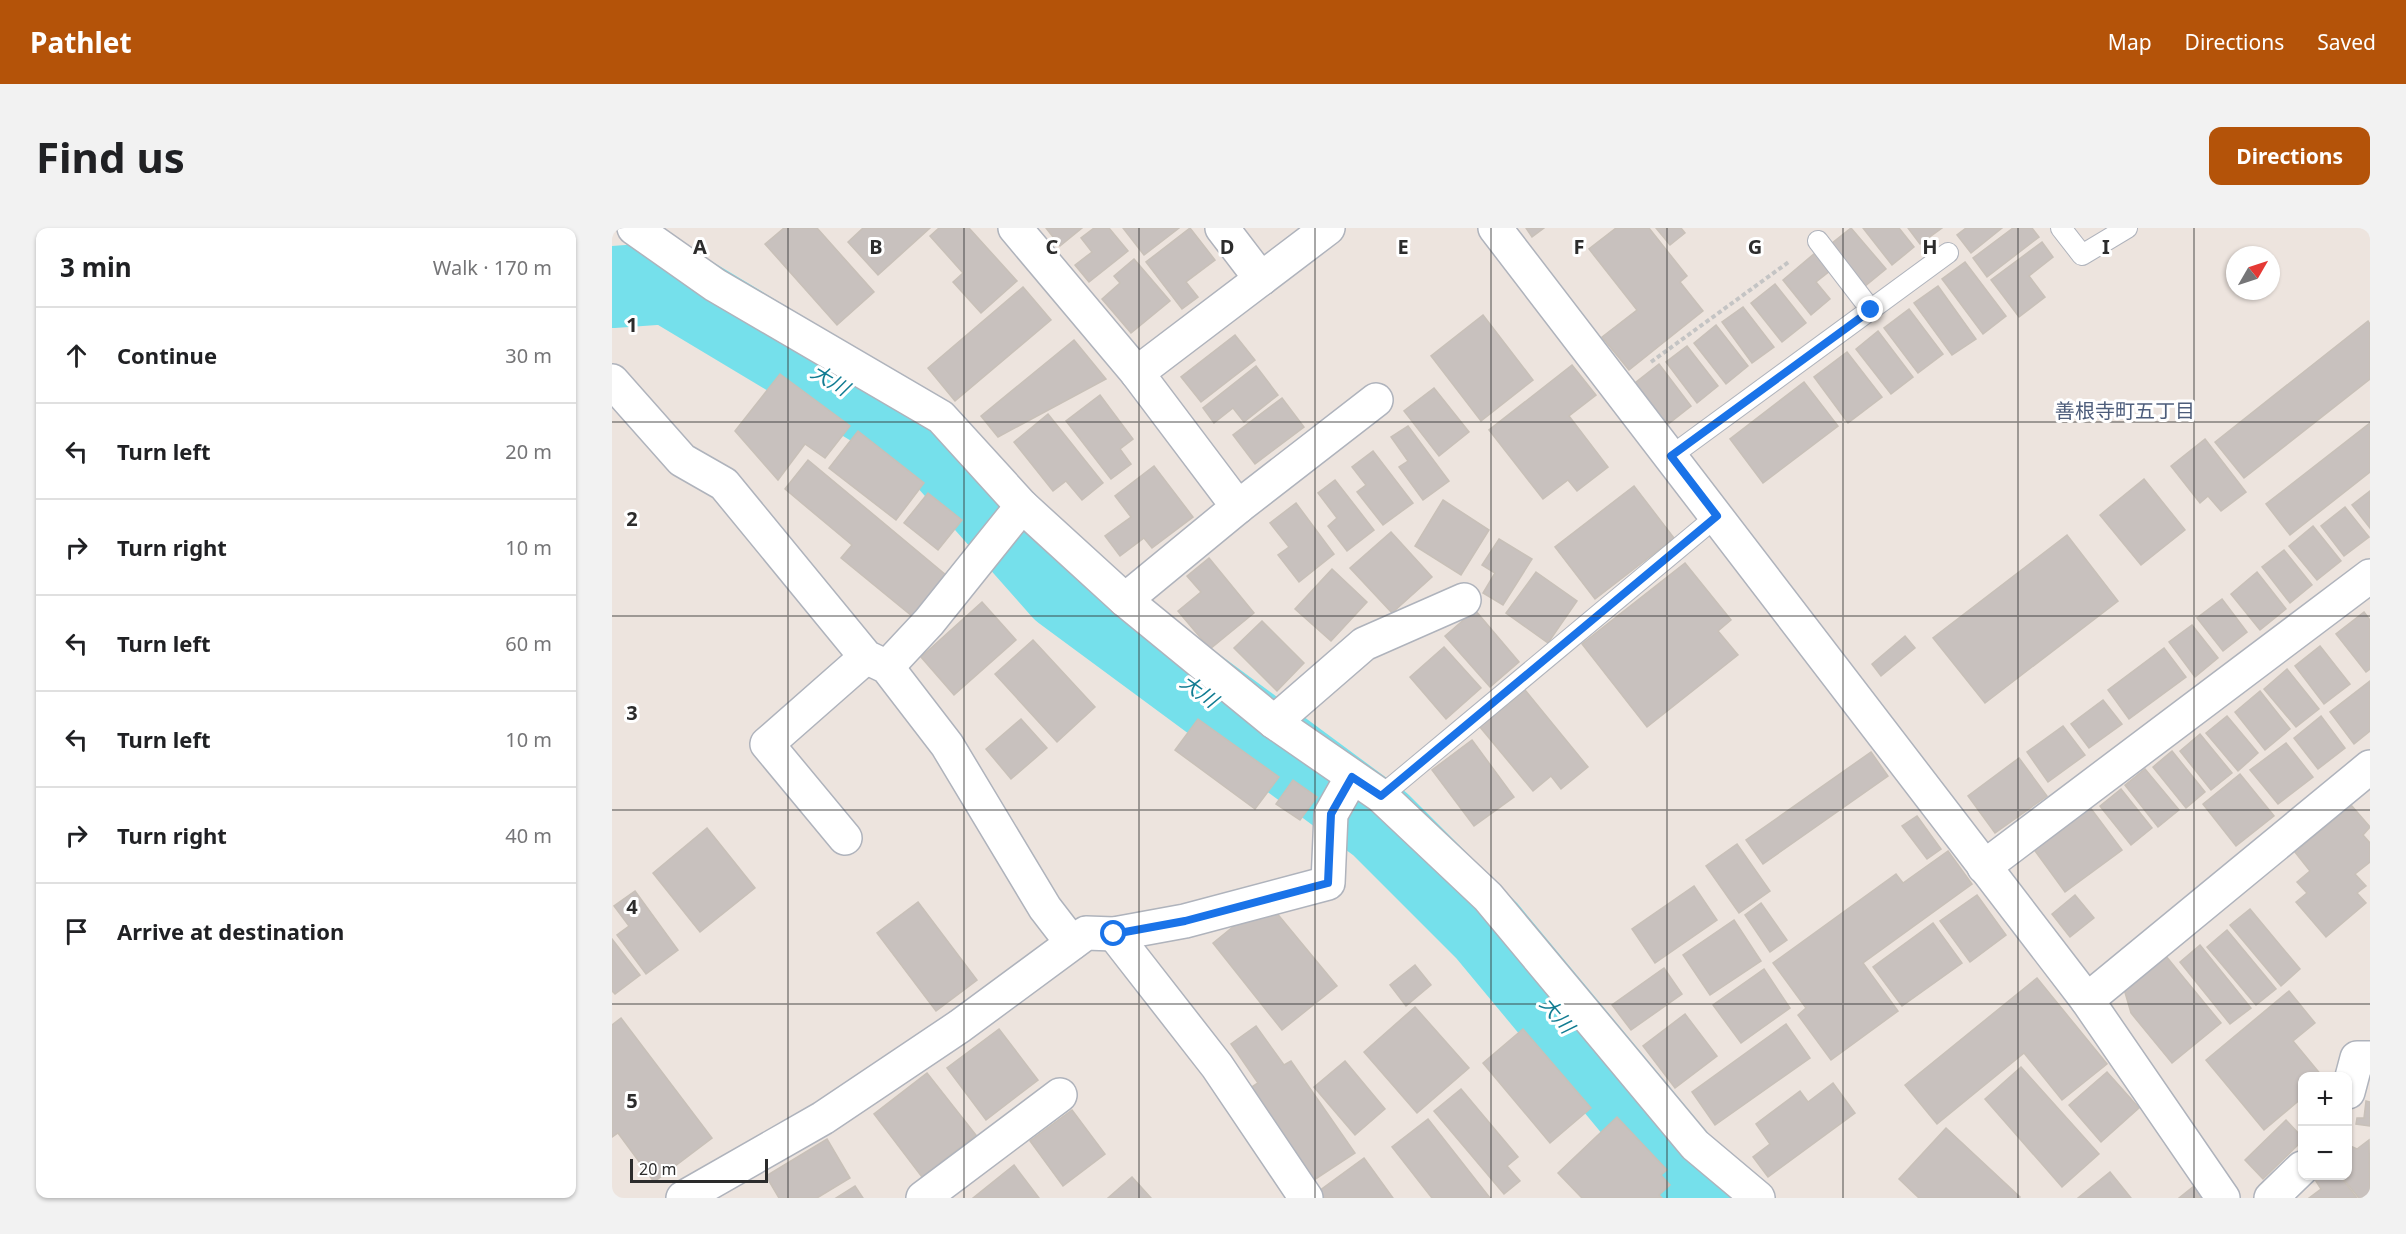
<!DOCTYPE html>
<html lang="en">
<head>
<meta charset="utf-8">
<style>
  body { margin:0; font-family:"Noto Sans","Noto Sans JP",sans-serif; background:#f2f2f2; color:#202124 }
  .controls { position:absolute; right:18px; bottom:18px; display:grid; overflow:hidden; border-radius:12px; box-shadow:0 2px 4px #0004 }
  .controls button { width:54px; height:54px; display:grid; place-items:center; padding:0; border:0; border-bottom:2px solid #e0e0e0; background:#fff; color:#202124; font:30px sans-serif }
  .compass { position:absolute; left:1614px; top:18px; width:54px; height:54px; border-radius:50%; background:#fff; box-shadow:0 2px 4px #0004; rotate:51deg }
  .scale { position:absolute; left:18px; bottom:15px; width:138px; box-sizing:border-box; padding-left:6px; border:3px solid #2c2c2c; border-top:0; font-size:16px; line-height:21px; white-space:nowrap; color:#2c2c2c; -webkit-text-stroke:4px #fff; paint-order:stroke }
  .stop { position:absolute; width:18px; height:18px; margin:-14px; border:4px solid #1a73e8; border-radius:50%; background:#fff }
  .stop.end { background:#1a73e8; border-color:#fff; box-shadow:0 2px 6px #0008 }
  .list { margin:0; padding:0; list-style:none }
  h2 { display:flex; justify-content:space-between; align-items:center; height:78px; margin:0; padding:0 24px; font-size:26px }
  h2 small { font-size:20px; font-weight:400; color:#757577 }
  .list li { display:grid; grid-template-columns:39px 1fr auto; gap:18px; align-items:center; box-sizing:border-box; height:96px; padding:0 24px; border-top:2px solid #e0e0e0 }
  .list b { display:block; font-size:22px; white-space:nowrap }
  .list em { font-size:20px; font-style:normal; color:#757577 }
  .icon { flex:none; width:33px; height:33px; fill:none; stroke:currentColor; stroke-width:2; stroke-linecap:round; stroke-linejoin:round }
  .map { position:relative; flex:none; width:1758px; height:970px; overflow:hidden; border-radius:12px }
  header { display:flex; align-items:center; gap:36px; box-sizing:border-box; height:84px; padding:0 30px; background:#b45309; color:#fff }
  header strong { font-size:28px }
  nav { display:flex; gap:33px; margin-inline-start:auto; font-size:21px }
  .intro { display:flex; align-items:center; justify-content:space-between; box-sizing:border-box; height:144px; padding:0 36px }
  h1 { margin:0; font-size:42px }
  .button { padding:15px 27px; border-radius:12px; background:#b45309; color:#fff; font-size:21px; font-weight:700 }
  main { display:flex; gap:36px; padding:0 36px }
  aside { flex:1; background:#fff; border-radius:12px; box-shadow:0 2px 4px #0004 }
  .map>svg:first-child { display:block }
</style>
</head>
<body>
<header>
<strong>Pathlet</strong>
<nav><a>Map</a><a>Directions</a><a>Saved</a></nav>
</header>
<div class="intro"><h1>Find us</h1><a class="button">Directions</a></div>
<main>
<aside>
<h2>3 min<small>Walk · 170 m</small></h2>
<ul class="list">
<li><svg class="icon" aria-label="ahead" viewBox="0 0 24 24"><path d="M12 20V5M6 11l6-6 6 6"/></svg><div><b>Continue</b></div><em>30 m</em></li>
<li><svg class="icon" aria-label="left" viewBox="0 0 24 24"><path d="M17 20v-9H6M10 6l-5 5 5 5"/></svg><div><b>Turn left</b></div><em>20 m</em></li>
<li><svg class="icon" aria-label="right" viewBox="0 0 24 24"><path d="M7 20v-9h11M14 6l5 5-5 5"/></svg><div><b>Turn right</b></div><em>10 m</em></li>
<li><svg class="icon" aria-label="left" viewBox="0 0 24 24"><path d="M17 20v-9H6M10 6l-5 5 5 5"/></svg><div><b>Turn left</b></div><em>60 m</em></li>
<li><svg class="icon" aria-label="left" viewBox="0 0 24 24"><path d="M17 20v-9H6M10 6l-5 5 5 5"/></svg><div><b>Turn left</b></div><em>10 m</em></li>
<li><svg class="icon" aria-label="right" viewBox="0 0 24 24"><path d="M7 20v-9h11M14 6l5 5-5 5"/></svg><div><b>Turn right</b></div><em>40 m</em></li>
<li><svg class="icon" aria-label="arrive" viewBox="0 0 24 24"><path d="M6 21V4h12l-3 4 3 4H6"/></svg><div><b>Arrive at destination</b></div></li>
</ul>
</aside>
<div class="map">
<svg width="1758" height="970" viewBox="0 0 1758 970">
  <rect width="100%" height="100%" fill="#ede4de"/>
  <g fill="none" stroke-linecap="round" stroke-linejoin="round">
    <polyline stroke="#75e0eb" stroke-width="82" points="0,59 56,55 319,213 451,362 768,596 875,703 1075,944 1108,970"/>
  </g>
  <g fill="#c8c1be" stroke="#c8c0b8" stroke-width="1.5">
    <polygon points="172,0 205,0 262,64 225,97 153,16"/>
    <polygon points="251,0 318,0 266,47 236,14"/>
    <polygon points="327,0 357,0 405,53 369,85 341,54 351,45 318,8"/>
    <polygon points="434,0 470,0 448,18"/>
    <polygon points="482,0 497,0 516,23 477,54 463,37 480,24 469,10"/>
    <polygon points="511,0 567,0 532,27"/>
    <polygon points="578,0 603,32 574,54 586,69 570,81 534,34"/>
    <polygon points="914,0 932,0 920,9"/>
    <polygon points="1004,0 1037,0 1075,48 1068,54 1091,83 1017,142 990,109 1025,82 977,21"/>
    <polygon points="1044,0 1069,0 1073,5 1058,17"/>
    <polygon points="1239,0 1274,41 1252,59 1219,16"/>
    <polygon points="1251,0 1287,0 1302,19 1280,37"/>
    <polygon points="1296,0 1330,0 1308,16"/>
    <polygon points="1354,0 1390,0 1359,25 1345,7"/>
    <polygon points="1401,0 1420,0 1427,9 1375,49 1361,30"/>
    <polygon points="1430,14 1441,29 1417,48 1433,69 1407,89 1379,52"/>
    <polygon points="1203,25 1218,43 1204,54 1218,71 1199,87 1171,52"/>
    <polygon points="522,31 558,73 519,105 490,71 508,55 502,48"/>
    <polygon points="1353,34 1394,88 1371,106 1330,51"/>
    <polygon points="1163,56 1194,95 1170,114 1139,75"/>
    <polygon points="1326,58 1364,111 1340,127 1302,75"/>
    <polygon points="411,59 439,92 343,173 316,140"/>
    <polygon points="1131,79 1162,119 1140,135 1110,94"/>
    <polygon points="1297,81 1331,126 1306,145 1272,100"/>
    <polygon points="871,87 921,152 869,193 819,128"/>
    <polygon points="1756,93 1758,96 1758,151 1632,250 1603,214"/>
    <polygon points="1104,97 1136,138 1114,156 1082,115"/>
    <polygon points="1266,103 1301,149 1279,166 1244,121"/>
    <polygon points="623,107 643,132 589,174 569,149"/>
    <polygon points="462,112 494,151 386,209 369,188"/>
    <polygon points="1075,118 1106,158 1085,175 1054,134"/>
    <polygon points="1235,124 1270,169 1236,195 1202,149"/>
    <polygon points="1047,136 1079,178 1055,197 1023,155"/>
    <polygon points="960,137 984,167 957,188 996,239 965,263 956,252 931,271 877,202"/>
    <polygon points="644,138 666,167 632,194 621,180 602,195 591,180"/>
    <polygon points="168,146 238,198 213,230 193,216 166,252 123,203"/>
    <polygon points="1192,154 1226,198 1151,255 1118,211"/>
    <polygon points="822,160 857,204 827,228 792,183"/>
    <polygon points="488,167 521,211 508,221 519,236 499,251 454,193"/>
    <polygon points="670,170 692,199 643,236 621,207"/>
    <polygon points="436,186 491,255 470,272 454,253 441,263 402,214"/>
    <polygon points="1758,195 1758,244 1678,307 1654,276"/>
    <polygon points="796,198 837,253 811,272 787,239 796,233 779,209"/>
    <polygon points="246,203 312,255 284,292 217,240"/>
    <polygon points="1593,211 1634,264 1609,283 1596,268 1588,275 1559,238"/>
    <polygon points="761,223 801,275 771,297 745,264 754,257 740,239"/>
    <polygon points="196,232 340,352 306,393 229,330 240,317 173,261"/>
    <polygon points="542,238 581,289 540,320 532,310 508,328 493,308 519,289 503,268"/>
    <polygon points="1532,251 1573,302 1529,337 1488,287"/>
    <polygon points="723,252 762,302 735,323 716,298 725,290 706,265"/>
    <polygon points="1022,258 1062,310 983,371 943,319"/>
    <polygon points="1758,263 1758,300 1740,277"/>
    <polygon points="316,265 350,292 326,322 292,295"/>
    <polygon points="831,272 877,302 849,347 803,318"/>
    <polygon points="684,275 722,326 687,354 666,327 677,319 658,295"/>
    <polygon points="1733,279 1757,309 1732,328 1709,298"/>
    <polygon points="1701,298 1729,333 1705,352 1677,318"/>
    <polygon points="779,304 820,349 780,385 738,340"/>
    <polygon points="1455,307 1506,373 1373,475 1321,410"/>
    <polygon points="887,311 920,331 891,377 871,365 883,345 870,337"/>
    <polygon points="1672,322 1700,357 1678,375 1650,339"/>
    <polygon points="597,330 642,385 598,421 566,383 589,364 575,348"/>
    <polygon points="1073,335 1119,392 1106,403 1126,427 1035,499 970,416"/>
    <polygon points="720,341 755,374 719,413 683,381"/>
    <polygon points="924,344 965,373 936,415 894,385"/>
    <polygon points="1645,344 1674,381 1648,402 1619,366"/>
    <polygon points="1610,371 1635,404 1611,423 1585,390"/>
    <polygon points="370,374 404,412 342,467 309,429"/>
    <polygon points="863,382 907,434 878,459 833,408"/>
    <polygon points="1752,384 1758,392 1758,441 1754,444 1724,406"/>
    <polygon points="650,393 692,435 665,463 622,420"/>
    <polygon points="1580,397 1606,430 1583,449 1557,414"/>
    <polygon points="1293,408 1303,420 1269,448 1260,436"/>
    <polygon points="421,412 483,479 445,514 383,446"/>
    <polygon points="1708,418 1738,456 1712,476 1683,438"/>
    <polygon points="832,419 869,460 834,491 798,449"/>
    <polygon points="1552,420 1574,449 1517,491 1496,462"/>
    <polygon points="1675,441 1707,481 1684,499 1652,461"/>
    <polygon points="1758,453 1758,503 1742,516 1718,484"/>
    <polygon points="913,462 976,539 949,561 939,548 921,563 868,499"/>
    <polygon points="1648,463 1678,501 1653,522 1623,484"/>
    <polygon points="1491,472 1510,496 1477,520 1459,496"/>
    <polygon points="1615,488 1646,525 1626,543 1594,505"/>
    <polygon points="1709,488 1733,520 1706,541 1682,510"/>
    <polygon points="409,491 435,520 399,551 374,521"/>
    <polygon points="586,491 667,549 643,581 563,522"/>
    <polygon points="1451,498 1473,527 1436,554 1415,524"/>
    <polygon points="1588,506 1620,545 1599,562 1568,523"/>
    <polygon points="860,512 902,569 862,598 820,542"/>
    <polygon points="1674,515 1701,549 1666,576 1638,542"/>
    <polygon points="1560,523 1593,564 1574,580 1541,539"/>
    <polygon points="1259,524 1276,548 1151,636 1134,612"/>
    <polygon points="1407,530 1435,568 1383,605 1356,568"/>
    <polygon points="1533,541 1567,582 1546,599 1513,557"/>
    <polygon points="1628,546 1662,588 1624,618 1591,576"/>
    <polygon points="681,552 705,569 688,592 664,576"/>
    <polygon points="1509,561 1540,600 1519,617 1488,578"/>
    <polygon points="1739,577 1758,599 1751,607 1758,615 1758,634 1743,646 1754,658 1745,665 1754,675 1714,709 1684,674 1695,665 1685,654 1698,643 1683,624"/>
    <polygon points="1477,578 1510,622 1453,664 1421,620"/>
    <polygon points="1305,588 1329,621 1315,631 1290,598"/>
    <polygon points="95,600 143,660 88,704 41,645"/>
    <polygon points="1125,616 1158,663 1127,685 1094,638"/>
    <polygon points="1336,623 1360,656 1251,735 1286,783 1219,832 1186,787 1194,780 1161,735 1284,646 1291,655"/>
    <polygon points="1082,658 1105,692 1043,735 1020,701"/>
    <polygon points="23,663 66,722 34,746 5,707 17,698 2,678"/>
    <polygon points="1365,667 1394,707 1358,734 1328,693"/>
    <polygon points="1463,667 1482,690 1458,709 1440,686"/>
    <polygon points="654,672 725,758 670,802 601,715"/>
    <polygon points="306,674 365,752 324,783 265,705"/>
    <polygon points="1149,675 1175,712 1158,724 1133,687"/>
    <polygon points="1638,681 1688,741 1669,758 1618,697"/>
    <polygon points="1122,692 1149,733 1098,767 1071,727"/>
    <polygon points="1321,695 1350,735 1290,778 1261,739"/>
    <polygon points="1615,702 1664,761 1644,777 1595,719"/>
    <polygon points="0,711 28,747 3,766 0,763"/>
    <polygon points="1588,717 1639,780 1618,796 1568,734"/>
    <polygon points="1553,727 1609,795 1560,835 1519,785 1512,761"/>
    <polygon points="803,737 819,757 794,778 778,757"/>
    <polygon points="1052,740 1070,766 1019,802 1000,777"/>
    <polygon points="1152,741 1178,780 1129,815 1101,777"/>
    <polygon points="1425,750 1495,836 1450,872 1412,825 1325,896 1293,857"/>
    <polygon points="1677,763 1703,795 1681,813 1710,848 1690,848 1690,870 1652,902 1594,832"/>
    <polygon points="803,779 857,840 805,885 752,824"/>
    <polygon points="1073,786 1105,828 1063,860 1031,818"/>
    <polygon points="9,790 100,910 42,954 6,905 0,909 0,797"/>
    <polygon points="1174,796 1198,830 1103,897 1080,864"/>
    <polygon points="644,798 672,837 679,833 743,925 696,956 632,864 646,855 619,816"/>
    <polygon points="387,801 426,852 374,892 335,840"/>
    <polygon points="911,801 979,880 938,915 871,835"/>
    <polygon points="733,833 773,881 743,907 702,859"/>
    <polygon points="1409,839 1487,926 1450,959 1373,871"/>
    <polygon points="1495,844 1527,880 1489,914 1457,877"/>
    <polygon points="315,845 364,907 310,949 262,886"/>
    <polygon points="1221,855 1243,885 1156,949 1141,929 1158,916 1144,896 1188,863 1196,874"/>
    <polygon points="849,861 906,929 895,938 908,953 892,966 822,883"/>
    <polygon points="1754,873 1758,874 1758,898 1744,896 1745,890 1752,890"/>
    <polygon points="460,882 493,926 451,958 418,913"/>
    <polygon points="1005,889 1055,942 1049,947 1058,957 1047,967 1050,970 970,970 946,945"/>
    <polygon points="816,891 878,970 820,970 780,919"/>
    <polygon points="1674,892 1690,909 1690,913 1651,951 1633,932"/>
    <polygon points="1334,900 1408,969 1407,970 1307,970 1287,951"/>
    <polygon points="215,911 238,950 205,970 167,970 154,948"/>
    <polygon points="1757,912 1758,970 1747,970 1729,948 1736,948 1736,917 1745,921"/>
    <polygon points="752,930 781,970 712,970 707,963"/>
    <polygon points="402,937 427,970 361,970"/>
    <polygon points="1498,944 1519,970 1466,970"/>
    <polygon points="1705,948 1728,948 1745,970 1697,970 1709,961 1702,950"/>
    <polygon points="520,949 539,970 496,970"/>
    <polygon points="243,958 251,970 224,970"/>
    <polygon points="1582,958 1591,970 1567,970"/>
  </g>
  <g fill="none" stroke-linecap="round" stroke-linejoin="round">
    <defs>
      <g id="service">
        <polyline points="1449,0 1470,27 1515,0"/>
        <polyline points="1206,13 1259,82"/>
        <polyline points="1059,228 1336,25"/>
        <polyline points="769,568 1105,288"/>
      </g>
      <g id="minor">
        <polyline points="22,0 103,57 329,189 410,278 513,372 662,494 769,568 876,669 1083,917 1146,970"/>
        <polyline points="403,0 525,145 626,279 513,372"/>
        <polyline points="610,0 649,51"/>
        <polyline points="883,0 1475,772 1611,970"/>
        <polyline points="525,145 716,0"/>
        <polyline points="0,153 70,232 112,256 254,429 275,439 335,517 433,680 460,715"/>
        <polyline points="626,279 764,172"/>
        <polyline points="275,439 317,394 410,278"/>
        <polyline points="662,494 752,416 852,372"/>
        <polyline points="233,610 155,516 254,429"/>
        <polyline points="1372,639 1758,348"/>
        <polyline points="502,706 605,838 694,970"/>
        <polyline points="1475,772 1758,539"/>
        <polyline points="1736,864 1745,830 1758,830"/>
        <polyline points="71,970 211,890 348,798 474,705 502,706 573,693 716,655 719,586 740,549"/>
        <polyline points="311,970 448,867"/>
        <polyline points="1659,970 1690,940"/>
      </g>
    </defs>
    <use href="#service" stroke="#afb3bc" stroke-width="22"/>
    <use href="#minor" stroke="#afb3bc" stroke-width="36"/>
    <polyline stroke="#c4c4c4" stroke-width="4" stroke-dasharray="4.5 3" stroke-linecap="butt" points="1039,134 1178,33"/>
    <use href="#service" stroke="#fff" stroke-width="20"/>
    <use href="#minor" stroke="#fff" stroke-width="33"/>
  </g>
  <g fill="none" stroke-linecap="round" stroke-linejoin="round">
    <polyline stroke="#1a73e8" stroke-width="8" points="502,706 573,693 716,655 719,586 740,549 769,568 1105,288 1059,228 1259,82"/>
  </g>
  <path fill="none" stroke="#2c2c2c" stroke-width="1.5" stroke-opacity="0.55" d="M176,0v970M352,0v970M527,0v970M703,0v970M879,0v970M1055,0v970M1231,0v970M1406,0v970M1582,0v970M0,194h1758M0,388h1758M0,582h1758M0,776h1758"/>
  <g text-anchor="middle" stroke-width="6" stroke-linejoin="round" paint-order="stroke">
    <g font-size="20" font-style="italic" fill="#127c92" stroke="#fff">
      <text transform="translate(218 152) rotate(31)" y="7">大川</text>
      <text transform="translate(587 463) rotate(36)" y="7">大川</text>
      <text transform="translate(945 787) rotate(50)" y="7">大川</text>
    </g>
    <g font-size="20" fill="#4d5d7b" stroke="#fff">
      <text x="1513" y="190">善根寺町五丁目</text>
    </g>
  </g>
  <g font-size="20" text-anchor="middle" font-weight="bold" fill="#2c2c2c" stroke="#fff" stroke-width="6" stroke-linejoin="round" paint-order="stroke">
    <text x="88" y="26">A</text>
    <text x="264" y="26">B</text>
    <text x="440" y="26">C</text>
    <text x="615" y="26">D</text>
    <text x="791" y="26">E</text>
    <text x="967" y="26">F</text>
    <text x="1143" y="26">G</text>
    <text x="1318" y="26">H</text>
    <text x="1494" y="26">I</text>
    <text x="20" y="104">1</text>
    <text x="20" y="298">2</text>
    <text x="20" y="492">3</text>
    <text x="20" y="686">4</text>
    <text x="20" y="880">5</text>
  </g>
</svg>
<div class="controls">
<button>+</button>
<button>−</button>
</div>
<svg class="compass" viewBox="-18 -18 36 36"><path d="M0-13l5 13h-10z" fill="#e53935"/><path d="M0 13l5-13h-10z" fill="#757577"/></svg>
<div class="scale">20 m</div>
<div class="stop" style="left:502px;top:706px"></div>
<div class="stop end" style="left:1259px;top:82px"></div>
</div>
</main>
</body>
</html>
